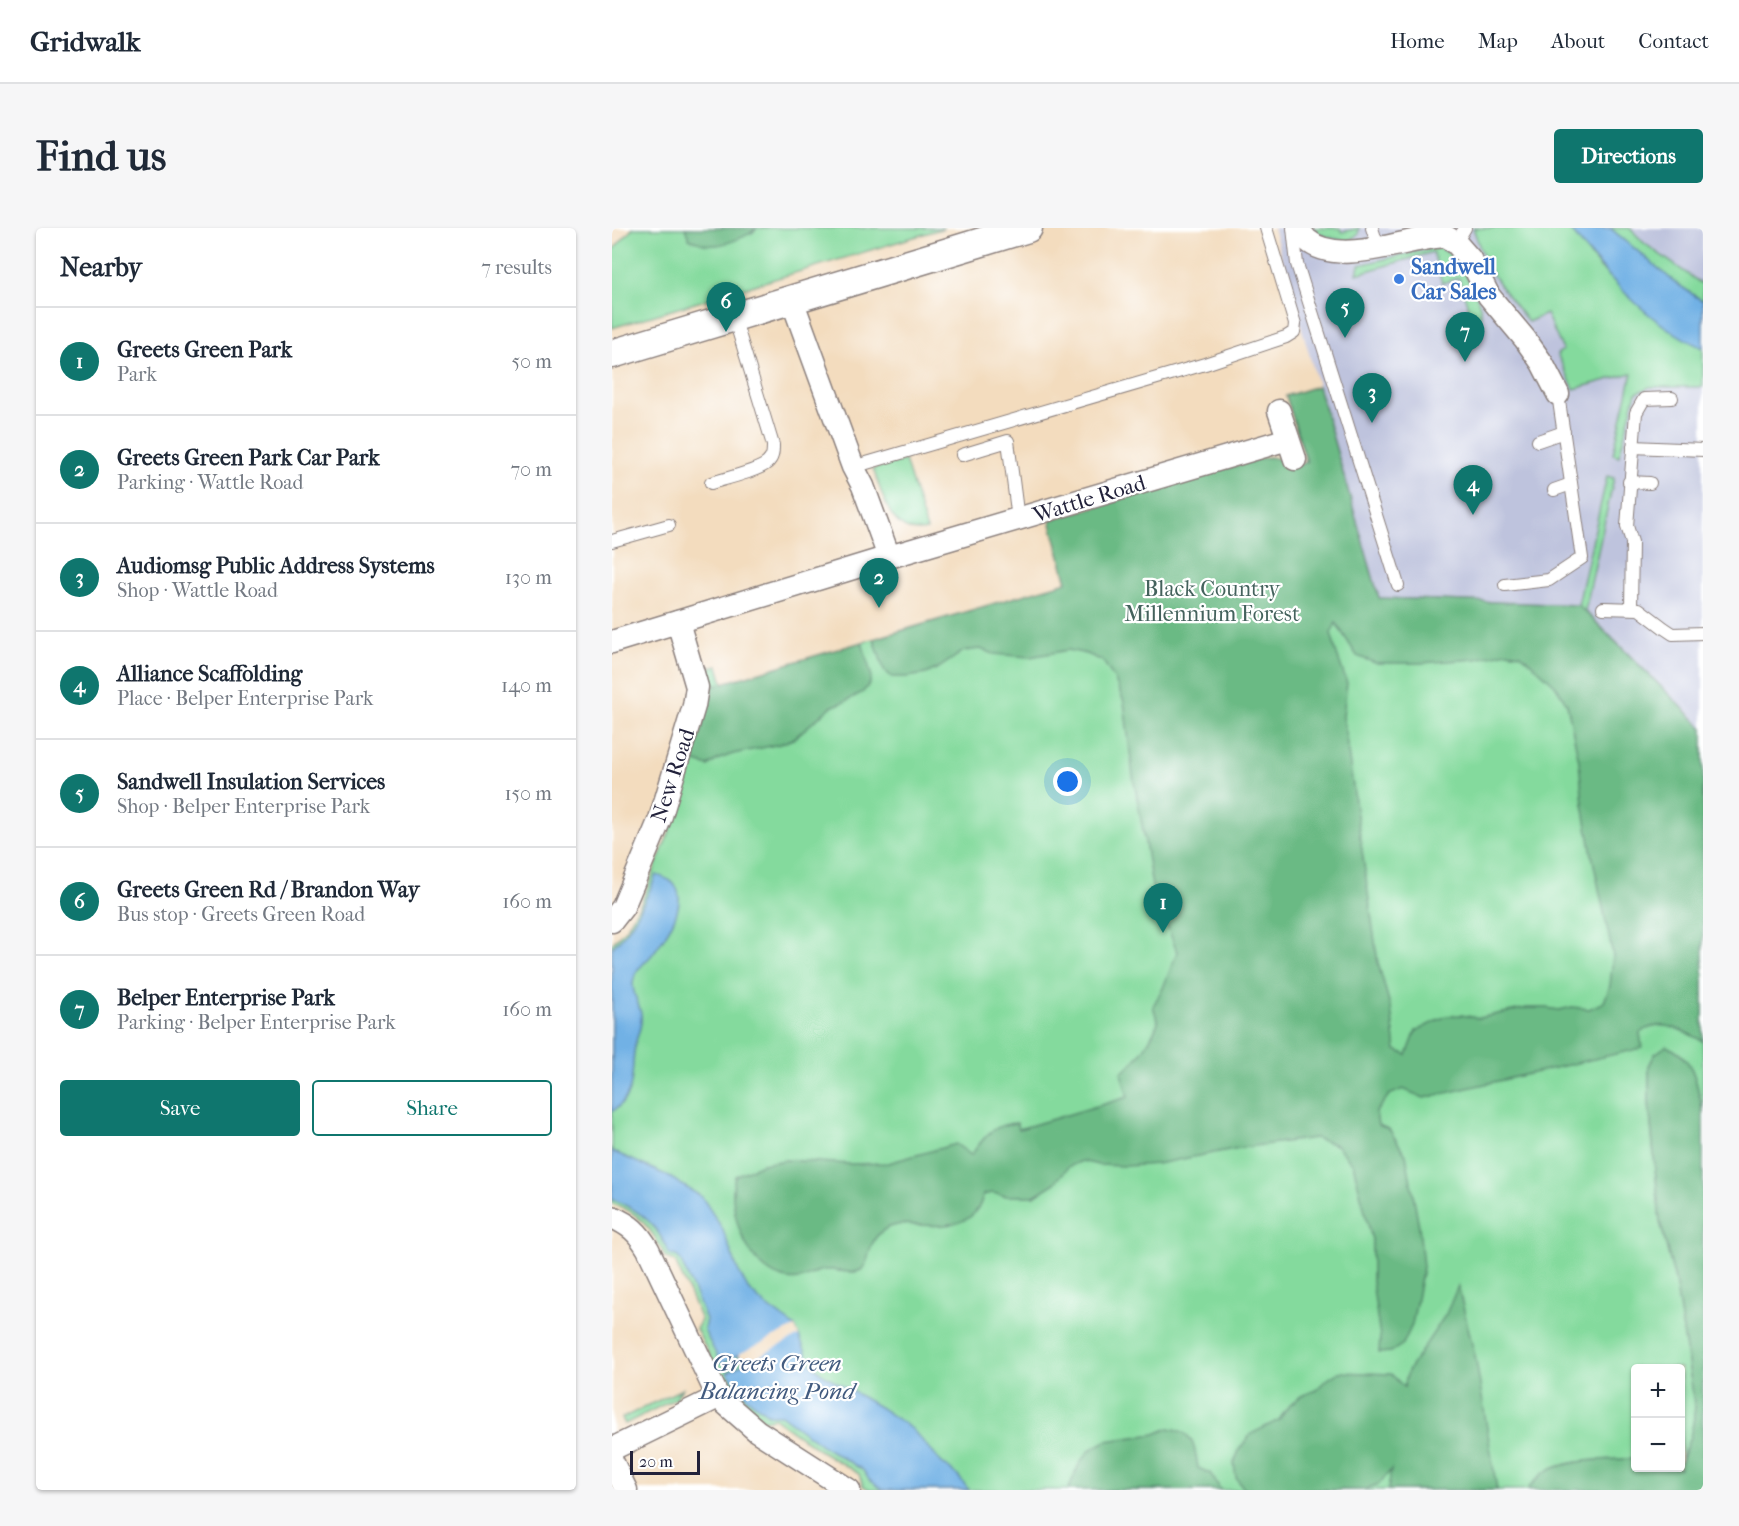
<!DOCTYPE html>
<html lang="en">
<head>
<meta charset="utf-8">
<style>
  body { margin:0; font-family:"IM FELL French Canon",serif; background:#f6f6f7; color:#1f2937 }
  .controls { position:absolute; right:18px; bottom:18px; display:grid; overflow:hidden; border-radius:6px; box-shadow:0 2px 4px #0004 }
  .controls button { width:54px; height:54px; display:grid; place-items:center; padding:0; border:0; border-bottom:2px solid #e0e1e3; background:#fff; color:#1f2937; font:30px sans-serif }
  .scale { position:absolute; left:18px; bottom:15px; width:70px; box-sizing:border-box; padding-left:6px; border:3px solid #22223b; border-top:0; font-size:16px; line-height:21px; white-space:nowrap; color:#22223b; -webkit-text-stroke:4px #fff; paint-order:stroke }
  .you { position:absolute; left:456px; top:554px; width:21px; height:21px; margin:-15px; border:4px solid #fff; border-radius:50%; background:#1a73e8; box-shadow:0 0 0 9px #1a73e833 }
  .badge { display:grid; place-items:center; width:39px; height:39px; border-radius:50%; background:#0f766e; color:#fff; font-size:20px; font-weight:700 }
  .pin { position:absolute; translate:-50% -50px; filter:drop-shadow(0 2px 3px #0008) }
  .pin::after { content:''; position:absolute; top:32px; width:21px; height:18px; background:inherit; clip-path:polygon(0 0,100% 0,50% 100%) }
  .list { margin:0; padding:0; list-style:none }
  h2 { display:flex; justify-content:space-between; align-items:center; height:78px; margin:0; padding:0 24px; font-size:26px }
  h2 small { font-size:20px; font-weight:400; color:#747a83 }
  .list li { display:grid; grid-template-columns:39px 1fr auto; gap:18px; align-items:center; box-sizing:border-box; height:108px; padding:0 24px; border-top:2px solid #e0e1e3 }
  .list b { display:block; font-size:22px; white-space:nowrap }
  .list p { margin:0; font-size:20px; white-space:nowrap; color:#747a83 }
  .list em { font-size:20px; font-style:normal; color:#747a83 }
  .actions { display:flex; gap:12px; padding:18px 24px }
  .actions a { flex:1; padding:14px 0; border:2px solid #0f766e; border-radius:6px; text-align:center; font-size:21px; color:#0f766e }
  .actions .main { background:#0f766e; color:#fff }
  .map { position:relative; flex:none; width:1091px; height:1262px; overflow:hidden; border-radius:6px }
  header { display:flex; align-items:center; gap:36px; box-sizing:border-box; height:84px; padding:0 30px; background:#fff; border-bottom:2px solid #e0e1e3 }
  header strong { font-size:28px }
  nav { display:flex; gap:33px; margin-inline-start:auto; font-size:21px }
  .intro { display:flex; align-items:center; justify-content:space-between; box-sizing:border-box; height:144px; padding:0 36px }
  h1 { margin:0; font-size:42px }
  .button { padding:15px 27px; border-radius:6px; background:#0f766e; color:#fff; font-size:21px; font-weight:700 }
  main { display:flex; gap:36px; padding:0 36px }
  aside { flex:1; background:#fff; border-radius:6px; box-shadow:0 2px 4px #0004 }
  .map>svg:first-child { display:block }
</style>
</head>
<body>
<header>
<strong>Gridwalk</strong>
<nav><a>Home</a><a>Map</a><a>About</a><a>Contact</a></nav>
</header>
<div class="intro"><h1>Find us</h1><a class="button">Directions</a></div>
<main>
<aside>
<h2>Nearby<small>7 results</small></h2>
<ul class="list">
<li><span class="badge">1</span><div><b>Greets Green Park</b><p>Park</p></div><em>50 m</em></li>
<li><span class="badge">2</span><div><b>Greets Green Park Car Park</b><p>Parking · Wattle Road</p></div><em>70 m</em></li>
<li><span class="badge">3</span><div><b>Audiomsg Public Address Systems</b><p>Shop · Wattle Road</p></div><em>130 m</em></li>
<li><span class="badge">4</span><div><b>Alliance Scaffolding</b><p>Place · Belper Enterprise Park</p></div><em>140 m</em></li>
<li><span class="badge">5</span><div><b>Sandwell Insulation Services</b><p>Shop · Belper Enterprise Park</p></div><em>150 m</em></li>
<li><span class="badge">6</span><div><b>Greets Green Rd / Brandon Way</b><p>Bus stop · Greets Green Road</p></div><em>160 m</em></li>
<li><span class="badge">7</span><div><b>Belper Enterprise Park</b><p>Parking · Belper Enterprise Park</p></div><em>160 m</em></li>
</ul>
<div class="actions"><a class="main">Save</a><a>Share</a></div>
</aside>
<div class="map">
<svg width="1091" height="1262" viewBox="0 0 1091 1262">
  <rect width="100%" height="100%" fill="#fff"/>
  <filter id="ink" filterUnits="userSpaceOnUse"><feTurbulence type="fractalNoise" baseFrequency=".0167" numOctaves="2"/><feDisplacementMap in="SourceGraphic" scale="12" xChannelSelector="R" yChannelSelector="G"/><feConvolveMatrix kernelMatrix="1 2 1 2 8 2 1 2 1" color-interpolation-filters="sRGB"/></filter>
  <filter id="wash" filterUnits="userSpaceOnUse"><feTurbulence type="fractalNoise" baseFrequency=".008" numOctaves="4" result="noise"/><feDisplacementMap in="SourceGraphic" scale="24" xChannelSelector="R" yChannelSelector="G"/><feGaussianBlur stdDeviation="1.35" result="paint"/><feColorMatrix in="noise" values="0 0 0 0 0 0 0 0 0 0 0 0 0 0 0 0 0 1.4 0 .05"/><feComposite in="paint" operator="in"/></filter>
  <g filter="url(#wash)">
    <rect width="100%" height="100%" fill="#f3dcbe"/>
    <polygon fill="#bec3dd" points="661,0 861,0 874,37 889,59 916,94 933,85 952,122 945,126 963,161 972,0 1091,0 1091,500 966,377 767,370"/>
    <g fill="#84da9d" stroke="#537e6c" stroke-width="1.5">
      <polygon points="21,0 73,0 140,5 145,0 332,0 0,100 0,23"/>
      <path d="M701,0h27l2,4 17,-4 -1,7 -9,5c-13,0 -26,-2 -36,-12z"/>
      <polygon points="861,0 957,0 988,40 1054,99 1091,120 1091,159 1038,159 1024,165 1007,228 1001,226 1020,145 962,161 945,126 951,122 934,86 916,94 889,59 874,37"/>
      <polygon points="998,0 1018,0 1032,15 1091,57 1091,73 1065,56"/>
      <path d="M825,19c6,3 11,5 16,10 10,10 30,46 28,60 -1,8 -5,15 -9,22l-7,2 -6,-2 -4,-13 17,-5 -13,-43 -17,5 -9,-31 -76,22 2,-9z"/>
      <path d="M706,158l61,212 199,7 29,-129 7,2 -29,133 118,117 -57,300 19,-3 15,4 23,12v73c-6,-28 -7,-57 -37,-67l-11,7 -6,12v36l11,119 15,59 20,127c-1,18 -5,36 -14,51l-1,-90h-45v91c-25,0 -69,0 -91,14 -7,5 -12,11 -17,17h-656l-8,-4 -4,-12 -40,-24 -45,-32 -10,2 -26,-22 -8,-10 -15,-22 -19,-37 5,-9 -26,-59 -10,-4c-10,-24 -26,-46 -53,-53v-260l15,-17 14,-24 42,-105 30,-112 -4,-18 9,-2 5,17 344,-101 -15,-55 217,-70 12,2 7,10 18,-7 -20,-66z"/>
      <path d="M293,232l22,70c-37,8 -44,-36 -54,-61z"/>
      <polygon points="70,1161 63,1171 13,1196 10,1190"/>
    </g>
    <g fill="#6bba84" stroke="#466e60" stroke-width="1.5" fill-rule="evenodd">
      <path d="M73,0h72c-10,9 -35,19 -49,17 -6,-1 -13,-4 -19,-6z"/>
      <path d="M706,158l61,212 199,7 125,123v313c-20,-10 -42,-24 -63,-8l2,15 -218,50 -21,-9 -14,6 -13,17 2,13 11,4 17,26 13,71 4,41 -11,58 -9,19 -12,8 -12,1 1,-16 -8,-56v-41l-19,-76 -17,-19 -21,-7 -76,10 -82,16 -31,2 -28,-1 -16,-4 -14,6 -13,16 -21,13h-27l-15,-3 -9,2c-1,4 -2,9 -5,13 -11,20 -43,18 -63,17 -6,0 -13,-2 -18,0 -35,7 -23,40 -38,46 -11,4 -24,-3 -36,-1 -14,3 -18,12 -35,9 -40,-6 -62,-68 -53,-103l27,-12 24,-4 64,4 38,-1 68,-19 15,11c14,-19 22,-31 46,-32l2,6 109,-32 -7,-24c18,-14 29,-30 37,-51l-5,-16 10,-18 14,-36 -25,-66 -8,-50 -11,-60 -9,-74 -9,-22 -12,-19 -16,-7 -19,-4 -38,7 -36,-3 -14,-5 -16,2 -24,16 -14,7 -19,3h-15l-8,-7 -10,-31 193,-57 -17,-62 212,-62c12,-2 20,0 26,11l19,-7 -21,-66zM724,395l21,33 18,7h45l56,-4 31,-7 14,2 34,31 12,19 12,57 4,43 9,51 21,101 -3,30 -6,16 -15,7 -17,-2 -13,3 -12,-2h-20l-49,10 -17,-3 -15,1 -30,15 -9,24 -11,-5 -5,-41 -13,-46 -35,-247 4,-33 -10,-28 -6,-22z"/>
      <polygon points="250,414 259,446 258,455 251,464 234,473 219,479 181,511 168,516 121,526 107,531 96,538 81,533 101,458"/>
      <path d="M1054,818c30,11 31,40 37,68v376h-176c5,-6 10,-12 17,-17 22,-14 65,-14 91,-14v9h45c0,-10 4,-14 7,-23 5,-12 7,-25 8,-38l-20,-127 -15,-59 -11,-119v-36l6,-12z"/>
      <polygon points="846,1058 864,1132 885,1262 776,1262 779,1242 767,1256 751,1262 633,1262 624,1250 622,1235 628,1220 639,1206 667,1192 676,1179 689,1168 704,1162 714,1152 727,1144 779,1146 792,1159 796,1143 834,1086"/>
      <path d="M557,1200c25,3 26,19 29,40l12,5 11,17h-153l12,-28 11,-13 15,-8 49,-7z"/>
    </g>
    <g fill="#71b1e5" stroke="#4a6a90" stroke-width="1.5">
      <path d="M957,0h41l67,56 26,17v47c-57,-25 -97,-73 -134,-120z"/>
      <path d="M44,647c46,10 12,59 -5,81 -6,6 -15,14 -17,22 -4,11 5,25 7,36 2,11 -4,21 -6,32 -5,26 3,48 -23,66v-164c21,-20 34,-47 44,-73z"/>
      <path d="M0,923l54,24 36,22 20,31 16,42 10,19 17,16 30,22 15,35 11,11 60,35 31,21 29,33 17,14 11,14h-85l-15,-10 -6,-10 -37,-22 -45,-33h-11l-5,-3 -18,-14 -20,-26 16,-8 -5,-9 -17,9 -17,-34 2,-11 -26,-60 -4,-3 -6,-1c-13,-31 -27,-43 -58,-56z"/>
    </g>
    <polygon fill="#f3dcbe" points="183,1099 187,1108 131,1136 127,1126"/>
  </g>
  <g filter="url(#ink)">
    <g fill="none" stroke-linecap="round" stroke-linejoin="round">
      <defs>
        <g id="service">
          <polyline points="681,0 685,36 786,357"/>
          <polyline points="760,0 766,19"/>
          <polyline points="844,15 853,0"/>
          <polyline points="926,213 952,204"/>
          <polyline points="1021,219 1091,222"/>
          <polyline points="350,227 396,213 406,291"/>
          <polyline points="241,239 593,136 674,109 682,104 683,96 654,0"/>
          <polyline points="1017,254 1038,255"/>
          <path d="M99,255c13,-4 47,-12 56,-20 6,-5 6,-11 6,-18l-39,-128"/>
          <polyline points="942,262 959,256"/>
          <polyline points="0,313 57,297"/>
          <polyline points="893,357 937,352 970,330 946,166"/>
          <polyline points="991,380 1027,381 1052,400 1061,406 1091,405"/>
          <polyline points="1019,380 1020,314 1015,298 1024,185 1032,171 1060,170"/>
        </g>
        <g id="minor">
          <path d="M687,0c2,4 5,9 8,12 29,26 93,1 128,-3l10,-1 11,7 14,16 19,37 36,43 17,24 16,31"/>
          <polyline points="180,72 241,239 251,258 277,329"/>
          <polyline points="667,183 683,231"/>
          <polyline points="0,414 277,329 676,211"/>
          <polyline points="0,693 11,679 48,591 82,478 85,459 66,394"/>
          <path d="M0,989c18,8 26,15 36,32l70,148 39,34 92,59"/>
          <polyline points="0,1221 106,1169"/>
          <polyline points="0,1233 14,1262"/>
        </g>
        <polyline id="tertiary" points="0,126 416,0"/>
      </defs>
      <use href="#service" stroke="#8a7f7c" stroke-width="14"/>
      <use href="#minor" stroke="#8a7f7c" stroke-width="25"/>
      <use href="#tertiary" stroke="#8a7f7c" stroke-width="31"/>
      <use href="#service" stroke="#fff" stroke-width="12"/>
      <use href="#minor" stroke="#fff" stroke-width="22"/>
      <use href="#tertiary" stroke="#fff" stroke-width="28"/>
    </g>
  </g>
  <circle fill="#3f7fe0" stroke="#fff" stroke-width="2" cx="787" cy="51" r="6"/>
  <g text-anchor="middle" stroke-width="4.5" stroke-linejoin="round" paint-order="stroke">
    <g font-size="22" font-weight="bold" fill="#366cbe" stroke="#fff" text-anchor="start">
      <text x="799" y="46">Sandwell<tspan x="799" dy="25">Car Sales</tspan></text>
    </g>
    <g font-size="22" fill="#22223b" stroke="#fff">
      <text transform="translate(477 270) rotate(-17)" y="8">Wattle Road</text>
      <text transform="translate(60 547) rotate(-72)" y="8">New Road</text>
    </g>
    <g font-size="22" fill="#44625d" stroke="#fff">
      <text x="600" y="368">Black Country<tspan x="600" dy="25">Millennium Forest</tspan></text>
    </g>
    <g font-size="24" font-style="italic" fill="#425b7f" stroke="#fff">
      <text x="165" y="1143">Greets Green<tspan x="165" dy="28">Balancing Pond</tspan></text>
    </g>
  </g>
</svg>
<div class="controls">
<button>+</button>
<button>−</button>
</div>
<div class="scale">20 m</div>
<div class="you"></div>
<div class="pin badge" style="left:551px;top:705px">1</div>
<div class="pin badge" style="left:267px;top:380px">2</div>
<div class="pin badge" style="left:760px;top:195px">3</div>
<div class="pin badge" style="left:861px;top:287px">4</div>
<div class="pin badge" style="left:733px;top:110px">5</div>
<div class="pin badge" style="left:114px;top:104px">6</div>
<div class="pin badge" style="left:853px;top:134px">7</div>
</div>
</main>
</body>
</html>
